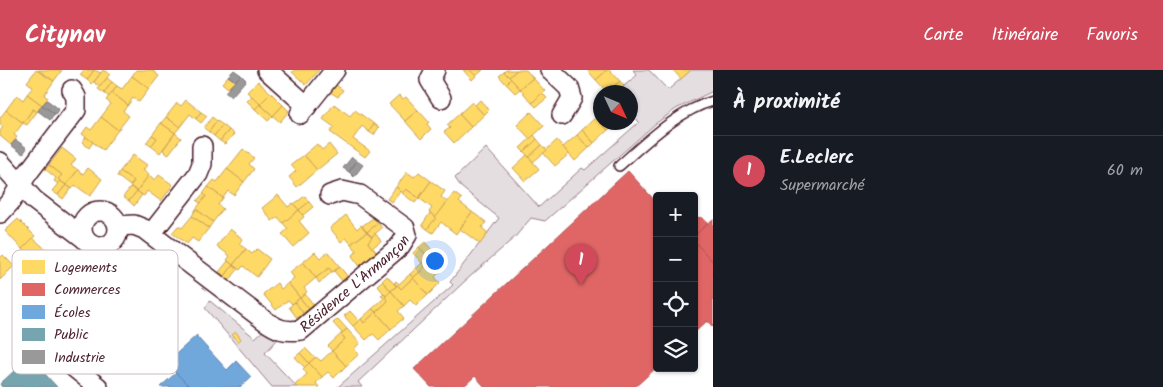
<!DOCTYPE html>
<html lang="fr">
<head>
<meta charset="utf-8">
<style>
  body { margin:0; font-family:Kalam,sans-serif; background:#20242c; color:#f1f3f6 }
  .controls { position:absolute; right:15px; bottom:15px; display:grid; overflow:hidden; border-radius:5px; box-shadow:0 1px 4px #0004 }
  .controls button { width:45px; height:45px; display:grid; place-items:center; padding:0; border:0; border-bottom:1px solid #363941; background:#171b24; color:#f1f3f6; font:25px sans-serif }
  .compass { position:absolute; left:593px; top:15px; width:45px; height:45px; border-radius:50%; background:#171b24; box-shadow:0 1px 4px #0004; rotate:134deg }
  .you { position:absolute; left:434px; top:190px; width:18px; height:18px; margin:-12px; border:4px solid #fff; border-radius:50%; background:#1a73e8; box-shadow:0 0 0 8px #1a73e833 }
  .badge { display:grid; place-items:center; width:32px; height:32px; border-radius:50%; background:#d1495b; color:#fff; font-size:16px; font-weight:700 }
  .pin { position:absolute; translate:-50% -41px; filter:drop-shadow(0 1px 2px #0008) }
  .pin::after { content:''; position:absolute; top:26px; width:18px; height:15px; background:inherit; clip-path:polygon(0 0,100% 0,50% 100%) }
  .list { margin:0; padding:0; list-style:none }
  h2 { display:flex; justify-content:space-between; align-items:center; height:65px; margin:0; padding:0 20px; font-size:21px }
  h2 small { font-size:16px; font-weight:400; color:#9ea1a6 }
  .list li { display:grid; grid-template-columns:32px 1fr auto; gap:15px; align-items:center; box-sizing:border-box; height:70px; padding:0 20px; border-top:1px solid #363941 }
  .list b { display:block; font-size:19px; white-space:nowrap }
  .list p { margin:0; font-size:16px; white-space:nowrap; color:#9ea1a6 }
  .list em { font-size:16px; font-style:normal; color:#9ea1a6 }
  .icon { flex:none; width:28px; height:28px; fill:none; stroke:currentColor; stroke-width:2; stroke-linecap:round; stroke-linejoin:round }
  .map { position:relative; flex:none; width:713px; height:317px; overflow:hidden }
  header { display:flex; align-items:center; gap:30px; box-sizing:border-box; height:70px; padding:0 25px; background:#d1495b; color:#fff }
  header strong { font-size:24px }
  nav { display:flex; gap:28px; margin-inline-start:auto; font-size:18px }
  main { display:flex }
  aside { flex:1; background:#171b24 }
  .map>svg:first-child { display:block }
</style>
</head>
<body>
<header>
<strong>Citynav</strong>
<nav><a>Carte</a><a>Itinéraire</a><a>Favoris</a></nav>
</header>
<main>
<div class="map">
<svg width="713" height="317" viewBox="0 0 713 317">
  <rect width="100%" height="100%" fill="#fff"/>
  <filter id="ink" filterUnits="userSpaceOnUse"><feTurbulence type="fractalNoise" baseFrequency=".02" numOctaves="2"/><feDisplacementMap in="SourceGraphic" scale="10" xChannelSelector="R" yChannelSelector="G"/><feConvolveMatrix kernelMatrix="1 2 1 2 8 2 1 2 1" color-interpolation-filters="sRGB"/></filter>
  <g filter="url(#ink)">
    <g fill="#e5dee0" stroke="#987e86">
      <polygon points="633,0 649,0 668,20 691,0 713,0 713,21 676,39 655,54 545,151 531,148 515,167 464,212 358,312 362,317 338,317 453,215 450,212 499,148 461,117 455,108 486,78 539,137 582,98 585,100 639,52 631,42 630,22 617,22 637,5"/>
      <polygon points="210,231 255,268 264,260 278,269 265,283 297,317 272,317 205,238"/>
    </g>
    <g fill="#ffd966" stroke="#c9a154">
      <polygon points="36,0 54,11 44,25 48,28 42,35 27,24 33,17 27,12"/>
      <polygon points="38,0 62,0 54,11"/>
      <polygon points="84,0 94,0 87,10 80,5"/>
      <polygon points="94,0 101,3 92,14 87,10"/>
      <polygon points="103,0 110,4 100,17 94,12"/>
      <polygon points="136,0 154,0 153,1 159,6 149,19 132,6"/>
      <polygon points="294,0 319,0 306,15 292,2"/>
      <polygon points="463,0 470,0 476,6 472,10"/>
      <polygon points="470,0 483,0 476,6"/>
      <polygon points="506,0 517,0 509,7 504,2"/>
      <polygon points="517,0 526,0 533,8 520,19 509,7"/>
      <polygon points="587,0 607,0 596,10"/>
      <polygon points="607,0 610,0 620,11 607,22 596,10"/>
      <polygon points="673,0 691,0 681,9"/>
      <polygon points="504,2 511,9 506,14 499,6"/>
      <polygon points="132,6 149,19 139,32 133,28 128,35 112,23 117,16 122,19"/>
      <polygon points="228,6 235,11 228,18 222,13"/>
      <polygon points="107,8 112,12 104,23 98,19"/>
      <polygon points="533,8 545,21 532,33 520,19"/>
      <polygon points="511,9 520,19 515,23 506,14"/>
      <polygon points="258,11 271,23 260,34 247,22"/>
      <polygon points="620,11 624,16 617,22 612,22 610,20"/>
      <polygon points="112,12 117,16 109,27 104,23"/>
      <polygon points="336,15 343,20 338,27 330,22"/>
      <polygon points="112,23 128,35 123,41 129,46 118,60 101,47 111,34 106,30"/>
      <polygon points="271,23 283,35 273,46 260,34"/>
      <polygon points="542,23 547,28 536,37 532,33"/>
      <polygon points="27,24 42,35 37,42 33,39 23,53 6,40 17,25 23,30"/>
      <polygon points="399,25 403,29 406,27 418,40 405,51 389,34"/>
      <polygon points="252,26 260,34 255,39 247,31"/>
      <polygon points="186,30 201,42 196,49 190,44 180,57 166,47 177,33 181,36"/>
      <polygon points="480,30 489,40 484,45 475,35"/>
      <polygon points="472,32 484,45 471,57 459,44"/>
      <polygon points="260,34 273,46 268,51 255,39"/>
      <polygon points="334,34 350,46 355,40 374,54 369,62 362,56 353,69 370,81 365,87 330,62 334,57 323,49"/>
      <polygon points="283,35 289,41 280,52 273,46"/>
      <polygon points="33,39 37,42 27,55 23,53"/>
      <polygon points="6,40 23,53 14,65 17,67 11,75 0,66 0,61 3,57 0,55 0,48"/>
      <polygon points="418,40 429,52 427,54 431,59 421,69 405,51"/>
      <polygon points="201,42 207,46 201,53 196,49"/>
      <polygon points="531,42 544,56 530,69 517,55"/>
      <polygon points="459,44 471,57 454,73 444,62 450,58 447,55"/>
      <polygon points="101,47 118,60 103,80 82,64 87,57 91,60"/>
      <polygon points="166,47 180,57 175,63 161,53"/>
      <polygon points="212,47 217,51 209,62 204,58"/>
      <polygon points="596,47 608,60 594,73 582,60"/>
      <polygon points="217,51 223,55 214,66 209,62"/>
      <polygon points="601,52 609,52 613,56 608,60"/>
      <polygon points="161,53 175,63 160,83 151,76 157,68 152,65"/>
      <polygon points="374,54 379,57 374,65 369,62"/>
      <polygon points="223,55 229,60 220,71 214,66"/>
      <polygon points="229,60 234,64 225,74 220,71"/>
      <polygon points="582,60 594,73 589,78 577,65"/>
      <polygon points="175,63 181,68 168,85 163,80"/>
      <polygon points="152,65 157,68 151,76 146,73"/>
      <polygon points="534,65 537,69 524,82 520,78"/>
      <polygon points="577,65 589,78 575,91 563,77"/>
      <polygon points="86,67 93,72 89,78 82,72"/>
      <polygon points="537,69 542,75 529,87 524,82"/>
      <polygon points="557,70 569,84 555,96 543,83"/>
      <polygon points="317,74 322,80 329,74 337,84 317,100 304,85"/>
      <polygon points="542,75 547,80 533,92 529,87"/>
      <polygon points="62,78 76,89 71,95 78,100 66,115 58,109 62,105 49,95"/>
      <polygon points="243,79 254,88 249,94 254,99 244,112 227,99"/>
      <polygon points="133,85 147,95 143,100 149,105 137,121 130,116 134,111 120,101"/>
      <polygon points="304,85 317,100 297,117 289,107 296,101 291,95"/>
      <polygon points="527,85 539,99 525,111 513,98"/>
      <polygon points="49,95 62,105 58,109 60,111 58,114 54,111 56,108 45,99"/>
      <polygon points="88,98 102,109 90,126 75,115 72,119 66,115 78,100 83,104"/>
      <polygon points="227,99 244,112 234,125 228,121 223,128 208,117 214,110 217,112"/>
      <polygon points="120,101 134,111 130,116 117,106"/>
      <polygon points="407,102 414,107 419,102 431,111 419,128 406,119 403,123 396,117"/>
      <polygon points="149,105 155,110 159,105 173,115 161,131 147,121 144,126 137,121"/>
      <polygon points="60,111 66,115 58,125 52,121"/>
      <polygon points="431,111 445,121 441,127 447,132 436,148 429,142 432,138 419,128"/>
      <polygon points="66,115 71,118 63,129 58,125"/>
      <polygon points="131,117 137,121 129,131 123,127"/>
      <polygon points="208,117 223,128 218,135 223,139 213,152 196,139 206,126 203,124"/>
      <polygon points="396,117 401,121 392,132 387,129"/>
      <polygon points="406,119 419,128 415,133 402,123"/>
      <polygon points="137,121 142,125 134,136 129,131"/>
      <polygon points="454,123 462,129 459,132 472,142 456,164 441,152 433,163 427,159"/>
      <polygon points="203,124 206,126 201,133 197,131"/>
      <polygon points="278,125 288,137 293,133 299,140 283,153 278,147 272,151 262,138"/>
      <polygon points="305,126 309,132 299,140 294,134"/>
      <polygon points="309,132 313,137 303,145 299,140"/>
      <polygon points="196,139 213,152 209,158 192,146"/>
      <polygon points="299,140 304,147 299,151 309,163 293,177 282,164 288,159 283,153"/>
      <polygon points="472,142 486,152 482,158 488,163 480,174 460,159"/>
      <polygon points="430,143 436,148 427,159 422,155"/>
      <polygon points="346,145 357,159 361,155 367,162 351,174 346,168 341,172 330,158"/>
      <polygon points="192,146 209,158 198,172 192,168 187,174 172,163 178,156 182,158"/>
      <polygon points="373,148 378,153 367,162 362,156"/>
      <polygon points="18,149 35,166 22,179 5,161"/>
      <polygon points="378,153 382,158 371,167 367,162"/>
      <polygon points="230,159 243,169 239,174 246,179 233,195 227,190 230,186 217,176"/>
      <polygon points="367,162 373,168 368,172 379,185 362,199 352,186 357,181 351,174"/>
      <polygon points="375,163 381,171 372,178 368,172"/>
      <polygon points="33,168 50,183 37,196 22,179"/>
      <polygon points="425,172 432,180 426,185 419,177"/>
      <polygon points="419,177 428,187 422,193 413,183"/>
      <polygon points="246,179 252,184 257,179 270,189 257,207 243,196 240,200 233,195"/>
      <polygon points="432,180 447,196 441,201 426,185"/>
      <polygon points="315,182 320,188 328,182 340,197 332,202 329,198 316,208 303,192"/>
      <polygon points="3,185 14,196 0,210 0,188"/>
      <polygon points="428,187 441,201 435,207 440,213 428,225 413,208 425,197 422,193"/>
      <polygon points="228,191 233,195 225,206 219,202"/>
      <polygon points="303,192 316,208 304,218 307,222 300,228 288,213 294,208 290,202"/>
      <polygon points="422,193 425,197 413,208 410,204"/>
      <polygon points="233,195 238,199 230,210 225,206"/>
      <polygon points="340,197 348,207 343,212 334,201"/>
      <polygon points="329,198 332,202 319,213 316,208"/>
      <polygon points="410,204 413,208 401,219 394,213 396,211 399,214"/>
      <polygon points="387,206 396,216 391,221 382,211"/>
      <polygon points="413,208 428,225 416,236 410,230 404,236 391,221 398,215 401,219"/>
      <polygon points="382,211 391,221 386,226 377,215"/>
      <polygon points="277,213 281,219 288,213 300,228 292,234 288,230 276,240 263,224"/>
      <polygon points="391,221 404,236 398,241 404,248 391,259 376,242 388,231 385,227"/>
      <polygon points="384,223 386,226 385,227 388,231 376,242 372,239 384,228 381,225"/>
      <polygon points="305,224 314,235 309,239 300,228"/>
      <polygon points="300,228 309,239 303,243 295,232"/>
      <polygon points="295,232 303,243 297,248 289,237"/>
      <polygon points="372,239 376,242 364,253 361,249"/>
      <polygon points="350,241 359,251 353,256 344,246"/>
      <polygon points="376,242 391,259 379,270 373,264 366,270 353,256 361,249 364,253"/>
      <polygon points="338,249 347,259 342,263 333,253"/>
      <polygon points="347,259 360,273 354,279 359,284 346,296 332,281 345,269 341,264"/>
      <polygon points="236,262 241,269 238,272 232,265"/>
      <polygon points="341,264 345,269 332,281 328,276"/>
      <polygon points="305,278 315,288 309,293 300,283"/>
      <polygon points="332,281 346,296 334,308 328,302 322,307 309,293 316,287 321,291"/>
      <polygon points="300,283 309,293 305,298 295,287"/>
      <polygon points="309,293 322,307 316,313 319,317 297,317 295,315 307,304 303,299"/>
    </g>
    <g fill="#e06666" stroke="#b35154">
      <polygon points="628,101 657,133 657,297 635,317 485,317 475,306 463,317 431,317 414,299"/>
      <polygon points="694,147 703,148 708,153 694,166"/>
      <polygon points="713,149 713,192 694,171 694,166"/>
      <polygon points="694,171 713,192 713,257 707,251 694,263"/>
    </g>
    <g fill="#6fa8dc" stroke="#647fa7">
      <polygon points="197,265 197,267 227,300 236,291 251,307 240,317 190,317 166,293"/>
      <polygon points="176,303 190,317 160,317"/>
    </g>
    <polygon fill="#76a5af" stroke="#697d87" points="29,287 57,317 2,317 0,314"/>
    <g fill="#999" stroke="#817478">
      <polygon points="234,0 241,5 235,11 228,6"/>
      <polygon points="241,5 246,10 231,27 225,22"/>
      <polygon points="47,30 59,39 55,44 42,35"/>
      <polygon points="42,35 55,44 50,50 38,41"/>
      <polygon points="16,70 27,78 23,84 11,75"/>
      <polygon points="352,87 357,91 349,102 343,98"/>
      <polygon points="357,91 363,95 354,107 349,102"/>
    </g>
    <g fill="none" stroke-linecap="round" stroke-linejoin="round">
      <defs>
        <path id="lane" d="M619,96c26,-23 60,-56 94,-65"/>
        <g id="street">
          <polyline points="267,0 307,36"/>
          <polyline points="435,0 430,10 441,28"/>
          <polyline points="550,0 569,18 572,28 562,45"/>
          <polyline points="300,44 335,0"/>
          <polyline points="0,92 34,130 85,169"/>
          <circle cx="100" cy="159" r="18"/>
          <polyline points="0,143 11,131 27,104 76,40 76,27 72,20"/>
          <path id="s1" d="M118,156l16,-1 10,4 120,91c14,10 20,12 37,10l99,-84 7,-11 -2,-7 -45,-33 -18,-4 -12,4"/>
          <polyline points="151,164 198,104 202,94 202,76"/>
          <polyline points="98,317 65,290 57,276 55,264 56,256 61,243 98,185 98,178"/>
        </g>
      </defs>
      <use href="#lane" stroke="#4a1f2b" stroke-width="12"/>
      <use href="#street" stroke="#4a1f2b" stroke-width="22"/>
      <use href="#lane" stroke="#fff" stroke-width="9"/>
      <use href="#street" stroke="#fff" stroke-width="19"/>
    </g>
  </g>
  <g text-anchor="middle" stroke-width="5" stroke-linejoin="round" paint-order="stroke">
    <g font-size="15" fill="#4a1f2b" stroke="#fff">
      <text dy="5" stroke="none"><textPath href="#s1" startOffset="288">Résidence L'Armançon</textPath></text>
    </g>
  </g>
  <rect x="12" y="180" width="166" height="124" rx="8" fill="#fff" stroke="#c9bcbf" stroke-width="1"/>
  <rect x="22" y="190" width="23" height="14" fill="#ffd966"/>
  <rect x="22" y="213" width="23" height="13" fill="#e06666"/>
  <rect x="22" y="235" width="23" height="14" fill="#6fa8dc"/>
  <rect x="22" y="258" width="23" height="13" fill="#76a5af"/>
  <rect x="22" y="280" width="23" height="14" fill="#999"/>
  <g font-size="14" fill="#4a1f2b">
    <text x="54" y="202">Logements</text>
    <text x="54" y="224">Commerces</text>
    <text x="54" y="247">Écoles</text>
    <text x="54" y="269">Public</text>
    <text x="54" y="292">Industrie</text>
  </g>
</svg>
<div class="controls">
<button>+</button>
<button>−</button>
<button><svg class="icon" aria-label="locate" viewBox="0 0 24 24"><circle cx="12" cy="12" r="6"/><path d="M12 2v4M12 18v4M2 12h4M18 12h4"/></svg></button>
<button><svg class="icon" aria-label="layers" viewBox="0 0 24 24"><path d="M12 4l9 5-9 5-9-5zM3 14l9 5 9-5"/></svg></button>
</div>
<svg class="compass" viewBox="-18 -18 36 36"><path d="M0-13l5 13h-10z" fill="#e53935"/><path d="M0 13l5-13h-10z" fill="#9ea1a6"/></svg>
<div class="you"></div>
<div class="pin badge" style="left:581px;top:215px">1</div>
</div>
<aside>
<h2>À proximité<small></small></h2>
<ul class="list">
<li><span class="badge">1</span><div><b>E.Leclerc</b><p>Supermarché</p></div><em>60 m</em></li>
</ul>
</aside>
</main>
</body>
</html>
